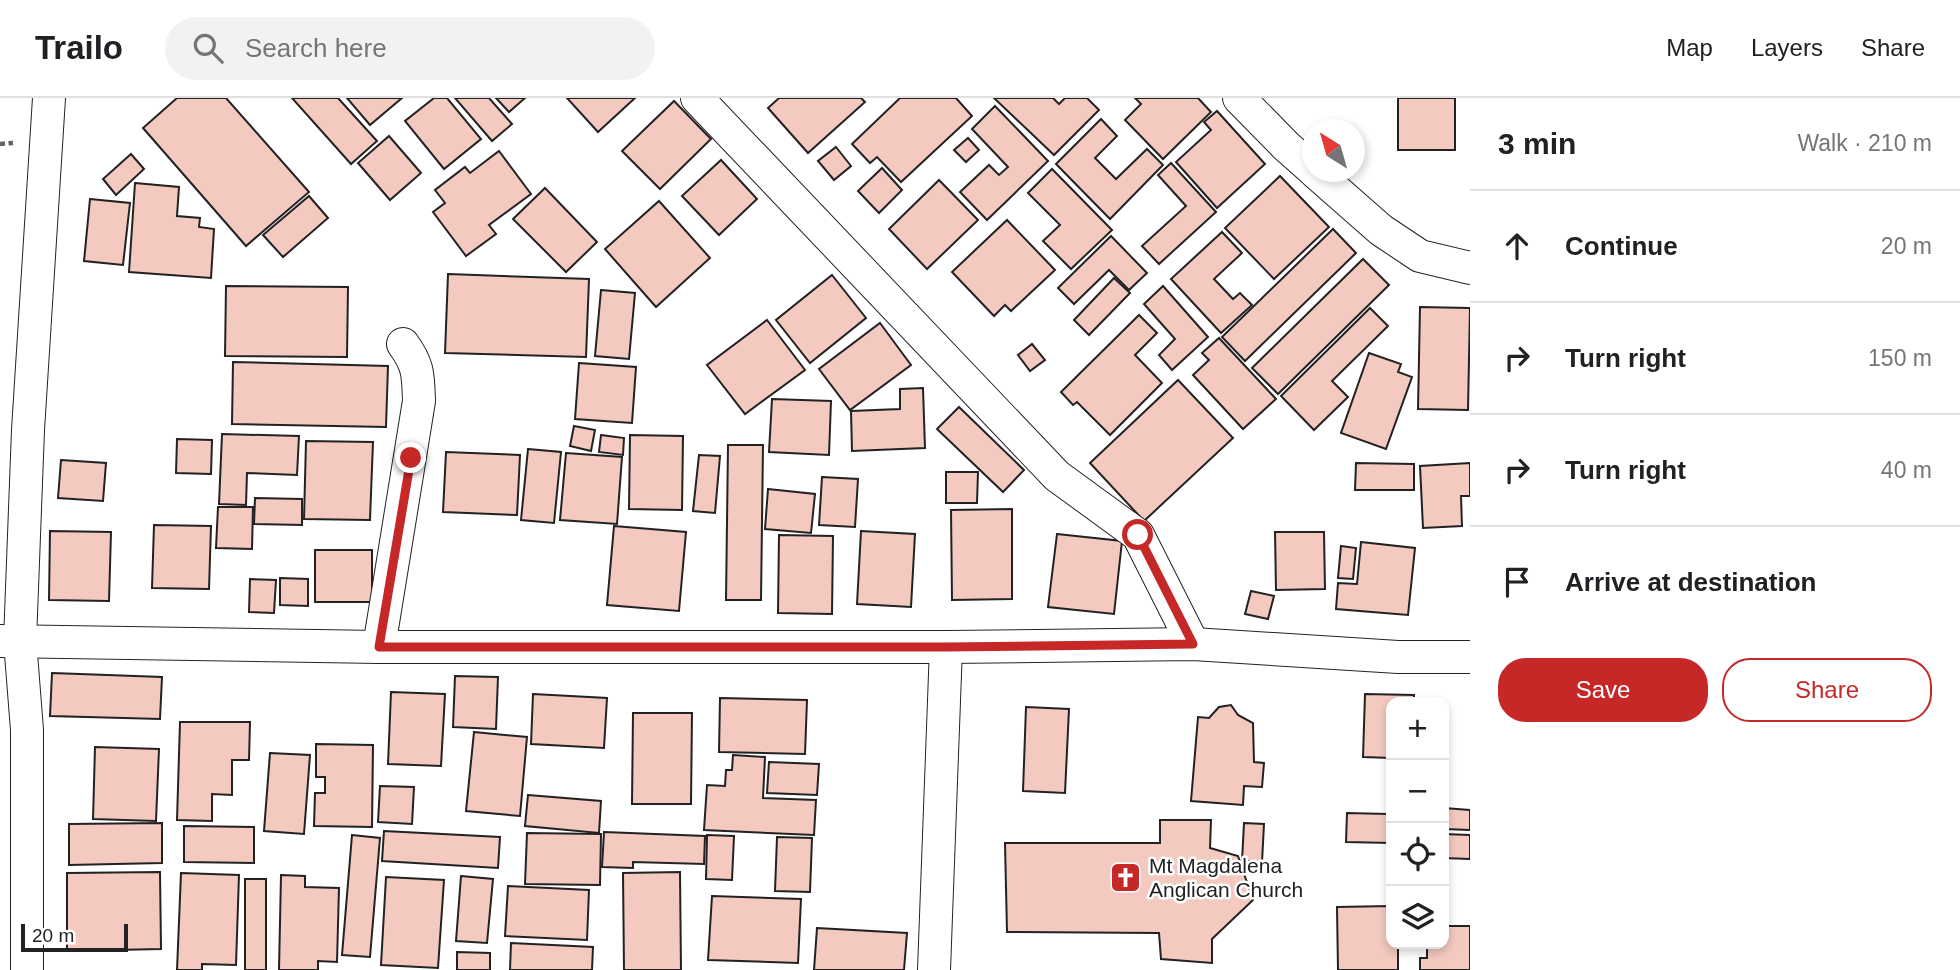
<!DOCTYPE html>
<html lang="en">
<head>
<meta charset="utf-8">
<style>
  body { margin:0; font-family:Arial,sans-serif; background:#f2f2f2; color:#202124 }
  .controls { position:absolute; right:21px; bottom:21px; display:grid; overflow:hidden; border-radius:14px; box-shadow:0 4px 10px #0003 }
  .controls button { width:63px; height:63px; display:grid; place-items:center; padding:0; border:0; border-bottom:2px solid #e0e0e0; background:#fff; color:#202124; font:35px sans-serif }
  .compass { position:absolute; left:1302px; top:21px; width:63px; height:63px; border-radius:50%; background:#fff; box-shadow:0 4px 10px #0003; rotate:323deg }
  .scale { position:absolute; left:21px; bottom:18px; width:107px; box-sizing:border-box; padding-left:7px; border:4px solid #222; border-top:0; font-size:19px; line-height:24px; white-space:nowrap; color:#222; -webkit-text-stroke:5px #fff; paint-order:stroke }
  .stop { position:absolute; width:21px; height:21px; margin:-16px; border:5px solid #c62828; border-radius:50%; background:#fff }
  .stop.end { background:#c62828; border-color:#fff; box-shadow:0 2px 7px #0008 }
  .list { margin:0; padding:0; list-style:none }
  h2 { display:flex; justify-content:space-between; align-items:center; height:91px; margin:0; padding:0 28px; font-size:30px }
  h2 small { font-size:23px; font-weight:400; color:#757577 }
  .list li { display:grid; grid-template-columns:46px 1fr auto; gap:21px; align-items:center; box-sizing:border-box; height:112px; padding:0 28px; border-top:2px solid #e0e0e0 }
  .list b { display:block; font-size:26px; white-space:nowrap }
  .list em { font-size:23px; font-style:normal; color:#757577 }
  .actions { display:flex; gap:14px; padding:21px 28px }
  .actions a { flex:1; padding:16px 0; border:2px solid #c62828; border-radius:28px; text-align:center; font-size:24px; color:#c62828 }
  .actions .main { background:#c62828; color:#fff }
  .icon { flex:none; width:38px; height:38px; fill:none; stroke:currentColor; stroke-width:2; stroke-linecap:round; stroke-linejoin:round }
  .map { position:relative; flex:none; width:1470px; height:872px; overflow:hidden }
  header { display:flex; align-items:center; gap:42px; box-sizing:border-box; height:98px; padding:0 35px; background:#fff; border-bottom:2px solid #e0e0e0 }
  header strong { font-size:33px }
  nav { display:flex; gap:38px; margin-inline-start:auto; font-size:24px }
  .search { width:490px; height:63px; background:#f2f2f2; display:flex; align-items:center; gap:18px; box-sizing:border-box; padding:0 24px; border-radius:38px; color:#757577; font-size:26px }
  main { display:flex }
  aside { flex:1; background:#fff }
  .map>svg:first-child { display:block }
</style>
</head>
<body>
<header>
<strong>Trailo</strong>
<div class="search"><svg class="icon" aria-label="search" viewBox="0 0 24 24"><circle cx="10" cy="10" r="6"/><path d="M15 15l6 6"/></svg>Search here</div>
<nav><a>Map</a><a>Layers</a><a>Share</a></nav>
</header>
<main>
<div class="map">
<svg width="1470" height="872" viewBox="0 0 1470 872">
  <rect width="100%" height="100%" fill="#fff"/>
  <g fill="#f3c9c0" stroke="#222" stroke-width="2">
    <polygon points="177,0 226,0 309,94 246,148 143,30"/>
    <polygon points="292,0 338,0 377,43 351,66"/>
    <polygon points="347,0 402,0 370,27"/>
    <polygon points="434,0 447,0 481,41 444,71 405,23"/>
    <polygon points="455,0 489,0 512,26 492,43"/>
    <polygon points="496,0 525,0 509,14"/>
    <polygon points="567,0 635,0 598,34"/>
    <polygon points="779,0 861,0 865,4 808,55 768,10"/>
    <polygon points="900,0 956,0 972,18 901,84 877,59 870,65 852,46"/>
    <polygon points="994,0 1053,0 1059,6 1065,0 1087,0 1099,12 1054,57"/>
    <polygon points="1135,0 1198,0 1211,14 1163,61 1125,22 1141,6"/>
    <rect x="1398" y="0" width="57" height="52"/>
    <polygon points="674,3 711,41 660,91 622,53"/>
    <polygon points="995,8 1048,63 987,122 960,94 989,67 999,77 1008,69 972,31"/>
    <polygon points="1217,13 1265,66 1217,110 1176,64 1211,32 1204,24"/>
    <polygon points="1101,21 1117,38 1095,60 1116,81 1147,51 1163,67 1110,121 1056,66"/>
    <polygon points="389,38 421,75 390,102 358,65"/>
    <polygon points="968,40 979,52 966,64 954,52"/>
    <polygon points="836,49 851,68 834,82 818,63"/>
    <polygon points="499,53 531,96 489,127 496,136 466,158 433,114 445,105 435,92 465,69 470,75"/>
    <polygon points="131,56 144,71 116,97 103,81"/>
    <polygon points="721,62 757,101 719,137 682,98"/>
    <polygon points="1171,65 1216,114 1159,166 1142,148 1186,108 1158,77"/>
    <polygon points="882,70 902,92 879,115 858,93"/>
    <polygon points="1052,71 1112,132 1071,171 1043,143 1060,127 1028,95"/>
    <polygon points="1280,78 1329,129 1274,181 1225,130"/>
    <polygon points="939,82 978,122 927,171 889,131"/>
    <polygon points="135,85 179,89 177,118 200,120 199,129 214,131 211,180 129,174"/>
    <polygon points="545,90 597,144 566,174 513,121"/>
    <polygon points="309,98 328,120 283,159 263,137"/>
    <polygon points="90,101 130,105 123,167 84,163"/>
    <polygon points="659,103 710,160 656,209 605,151"/>
    <polygon points="1007,122 1055,172 1011,213 1005,207 994,218 952,174"/>
    <polygon points="1333,131 1356,155 1245,263 1222,239"/>
    <polygon points="1222,134 1242,155 1214,181 1233,201 1240,195 1252,207 1221,235 1171,181"/>
    <polygon points="1111,138 1147,175 1129,192 1109,172 1074,206 1058,190"/>
    <polygon points="1363,161 1389,187 1278,296 1252,270"/>
    <polygon points="448,176 589,181 586,259 445,255"/>
    <polygon points="832,177 866,220 810,265 776,222"/>
    <polygon points="1114,180 1130,195 1089,237 1074,222"/>
    <polygon points="226,188 348,189 347,259 225,258"/>
    <polygon points="1163,188 1208,239 1172,272 1159,257 1175,241 1144,206"/>
    <polygon points="601,192 635,195 629,261 595,258"/>
    <polygon points="1420,209 1470,210 1468,312 1418,311"/>
    <polygon points="1370,210 1388,228 1332,283 1348,299 1314,332 1281,298"/>
    <polygon points="1139,217 1157,235 1135,257 1162,285 1110,337 1077,304 1073,307 1061,294"/>
    <polygon points="767,222 805,272 745,316 707,267"/>
    <polygon points="880,225 911,267 850,312 819,271"/>
    <polygon points="1219,240 1276,301 1243,331 1193,277 1209,262 1202,255"/>
    <polygon points="1032,246 1045,262 1030,273 1018,257"/>
    <polygon points="1369,255 1401,266 1398,274 1412,279 1386,351 1341,335"/>
    <polygon points="233,264 388,268 386,329 232,326"/>
    <polygon points="579,265 636,269 632,325 575,321"/>
    <polygon points="1178,282 1233,340 1144,423 1090,365"/>
    <polygon points="923,290 925,350 852,353 851,313 900,311 900,291"/>
    <polygon points="772,301 831,303 829,357 769,354"/>
    <polygon points="959,309 1024,372 1003,394 937,331"/>
    <polygon points="574,328 595,332 591,353 570,348"/>
    <polygon points="222,336 299,338 297,377 247,375 246,407 219,406"/>
    <polygon points="601,337 624,340 623,357 599,354"/>
    <polygon points="630,337 683,338 682,412 629,411"/>
    <polygon points="177,341 212,342 211,376 176,375"/>
    <polygon points="306,343 373,344 370,422 304,421"/>
    <polygon points="728,347 763,347 761,502 726,502"/>
    <polygon points="528,351 561,354 554,425 521,422"/>
    <polygon points="446,354 520,357 517,417 443,414"/>
    <polygon points="566,355 622,359 617,426 560,422"/>
    <polygon points="699,357 720,358 715,415 693,413"/>
    <polygon points="61,362 106,365 103,403 58,400"/>
    <polygon points="1356,365 1414,366 1414,392 1355,392"/>
    <polygon points="1470,365 1470,398 1461,398 1462,428 1423,430 1420,368"/>
    <polygon points="946,374 978,374 977,405 946,405"/>
    <polygon points="822,379 858,381 855,429 819,427"/>
    <polygon points="768,391 815,396 811,435 765,431"/>
    <polygon points="255,400 302,401 302,427 254,426"/>
    <polygon points="218,409 253,409 252,451 216,450"/>
    <polygon points="1012,411 1012,501 952,502 951,412"/>
    <polygon points="154,427 211,428 209,491 152,490"/>
    <polygon points="614,428 686,434 679,513 607,507"/>
    <polygon points="50,433 111,434 109,503 49,502"/>
    <polygon points="861,433 915,436 911,509 857,506"/>
    <polygon points="1275,434 1324,434 1325,491 1276,492"/>
    <polygon points="1057,436 1122,443 1114,516 1048,509"/>
    <polygon points="779,437 833,438 832,516 778,515"/>
    <polygon points="1361,444 1415,450 1408,517 1336,511 1338,485 1357,486"/>
    <polygon points="1341,448 1356,450 1353,481 1338,480"/>
    <rect x="315" y="452" width="57" height="52"/>
    <polygon points="280,480 308,481 308,508 280,507"/>
    <polygon points="250,481 276,482 274,515 249,514"/>
    <polygon points="1251,493 1274,498 1268,521 1245,516"/>
    <polygon points="52,575 162,579 160,621 50,618"/>
    <polygon points="455,578 498,579 496,631 453,629"/>
    <polygon points="391,594 445,596 441,668 388,666"/>
    <polygon points="533,596 607,600 604,650 531,646"/>
    <polygon points="1365,596 1414,597 1414,604 1391,604 1391,660 1363,659"/>
    <polygon points="720,600 807,602 805,656 719,654"/>
    <polygon points="1231,607 1238,617 1253,625 1254,664 1264,665 1262,689 1244,688 1243,707 1191,703 1198,619 1209,620 1219,609"/>
    <polygon points="1026,609 1069,611 1065,695 1023,693"/>
    <polygon points="633,615 692,615 691,706 632,706"/>
    <polygon points="180,624 250,624 249,662 232,662 232,697 212,696 212,723 177,722"/>
    <polygon points="474,634 527,639 520,718 466,713"/>
    <polygon points="316,646 373,647 372,729 314,728 315,695 325,695 325,679 316,679"/>
    <polygon points="95,649 159,651 156,723 93,721"/>
    <polygon points="270,655 310,657 304,736 264,733"/>
    <polygon points="733,657 765,659 763,700 816,702 814,737 704,732 707,687 725,688 726,672 732,672"/>
    <polygon points="769,664 819,666 817,697 767,695"/>
    <polygon points="1390,664 1391,664 1391,745 1346,744 1347,715 1388,716"/>
    <polygon points="380,688 414,689 412,726 378,724"/>
    <polygon points="528,697 601,703 599,735 525,728"/>
    <polygon points="1444,710 1470,712 1470,732 1444,731"/>
    <polygon points="1160,722 1211,722 1210,750 1238,758 1253,802 1212,841 1212,865 1161,861 1159,835 1007,834 1005,745 1160,745"/>
    <polygon points="162,725 162,765 69,767 69,726"/>
    <polygon points="1244,725 1264,726 1262,764 1242,763"/>
    <polygon points="184,728 254,729 254,765 184,764"/>
    <polygon points="384,733 500,739 498,770 382,763"/>
    <polygon points="604,734 705,738 704,766 633,764 633,770 602,769"/>
    <polygon points="527,735 601,736 600,787 525,786"/>
    <polygon points="1444,736 1470,737 1470,761 1444,760"/>
    <polygon points="352,737 380,740 370,859 342,857"/>
    <polygon points="707,737 734,738 732,782 706,781"/>
    <polygon points="777,739 812,740 810,794 775,793"/>
    <polygon points="160,774 161,851 67,853 67,775"/>
    <polygon points="680,774 681,872 624,872 623,775"/>
    <polygon points="181,775 239,777 236,867 202,866 202,872 177,872"/>
    <polygon points="281,777 305,778 305,789 339,790 337,864 318,863 318,872 279,872"/>
    <polygon points="461,778 493,781 487,845 456,843"/>
    <polygon points="386,779 444,782 438,870 381,867"/>
    <rect x="245" y="781" width="21" height="91"/>
    <polygon points="508,788 589,792 587,842 505,838"/>
    <polygon points="712,798 801,801 798,865 708,862"/>
    <polygon points="1391,808 1391,846 1398,846 1398,872 1338,872 1337,809"/>
    <polygon points="1444,828 1470,828 1470,872 1420,872 1420,860 1427,860 1427,846 1444,846"/>
    <polygon points="817,830 907,835 904,872 814,872"/>
    <polygon points="511,845 593,849 592,872 510,872"/>
    <polygon points="457,854 490,855 490,872 457,872"/>
  </g>
  <g fill="none" stroke-linecap="round" stroke-linejoin="round">
    <defs>
      <g id="street">
        <polyline points="697,0 1057,378 1138,437 1193,546"/>
        <polyline points="1239,0 1286,48 1312,71"/>
        <polyline points="1315,74 1381,132 1420,158 1470,170"/>
        <polyline points="0,543 379,549 946,549 1193,546 1398,559 1470,559"/>
        <path d="M379,549l40,-246c-1,-26 0,-35 -16,-57"/>
        <polyline points="27,872 27,632 20,543 28,332 49,0"/>
        <polyline points="934,872 946,549"/>
      </g>
    </defs>
    <use href="#street" stroke="#222" stroke-width="34"/>
    <polyline stroke="#646464" stroke-width="4.5" stroke-dasharray="5 3.5" stroke-linecap="butt" points="0,46 13,45"/>
    <use href="#street" stroke="#fff" stroke-width="32"/>
  </g>
  <g fill="none" stroke-linecap="round" stroke-linejoin="round">
    <polyline stroke="#c62828" stroke-width="9" points="411,360 379,549 946,549 1193,546 1138,437"/>
  </g>
  <defs>
    <symbol id="church-square" viewBox="-11 -11 22 22"><rect x="-9" y="-9" width="18" height="18" rx="4" fill="#c62828" stroke="#fff"/><path d="M-1.2-6h2.4v3.5h3.3v2.4h-3.3V6h-2.4V-.1h-3.3v-2.4h3.3Z" fill="#fff"/></symbol>
  </defs>
  <g fill-rule="evenodd">
    <use href="#church-square" x="1108" y="762" width="35" height="35"/>
  </g>
  <g text-anchor="middle" stroke-width="5" stroke-linejoin="round" paint-order="stroke">
    <g font-size="21" fill="#222" stroke="#fff" text-anchor="start">
      <text x="1149" y="775">Mt Magdalena<tspan x="1149" dy="24">Anglican Church</tspan></text>
    </g>
  </g>
</svg>
<div class="controls">
<button>+</button>
<button>−</button>
<button><svg class="icon" aria-label="locate" viewBox="0 0 24 24"><circle cx="12" cy="12" r="6"/><path d="M12 2v4M12 18v4M2 12h4M18 12h4"/></svg></button>
<button><svg class="icon" aria-label="layers" viewBox="0 0 24 24"><path d="M12 4l9 5-9 5-9-5zM3 14l9 5 9-5"/></svg></button>
</div>
<svg class="compass" viewBox="-18 -18 36 36"><path d="M0-13l5 13h-10z" fill="#e53935"/><path d="M0 13l5-13h-10z" fill="#757577"/></svg>
<div class="scale">20 m</div>
<div class="stop" style="left:1138px;top:437px"></div>
<div class="stop end" style="left:411px;top:360px"></div>
</div>
<aside>
<h2>3 min<small>Walk · 210 m</small></h2>
<ul class="list">
<li><svg class="icon" aria-label="ahead" viewBox="0 0 24 24"><path d="M12 20V5M6 11l6-6 6 6"/></svg><div><b>Continue</b></div><em>20 m</em></li>
<li><svg class="icon" aria-label="right" viewBox="0 0 24 24"><path d="M7 20v-9h11M14 6l5 5-5 5"/></svg><div><b>Turn right</b></div><em>150 m</em></li>
<li><svg class="icon" aria-label="right" viewBox="0 0 24 24"><path d="M7 20v-9h11M14 6l5 5-5 5"/></svg><div><b>Turn right</b></div><em>40 m</em></li>
<li><svg class="icon" aria-label="arrive" viewBox="0 0 24 24"><path d="M6 21V4h12l-3 4 3 4H6"/></svg><div><b>Arrive at destination</b></div></li>
</ul>
<div class="actions"><a class="main">Save</a><a>Share</a></div>
</aside>
</main>
</body>
</html>
